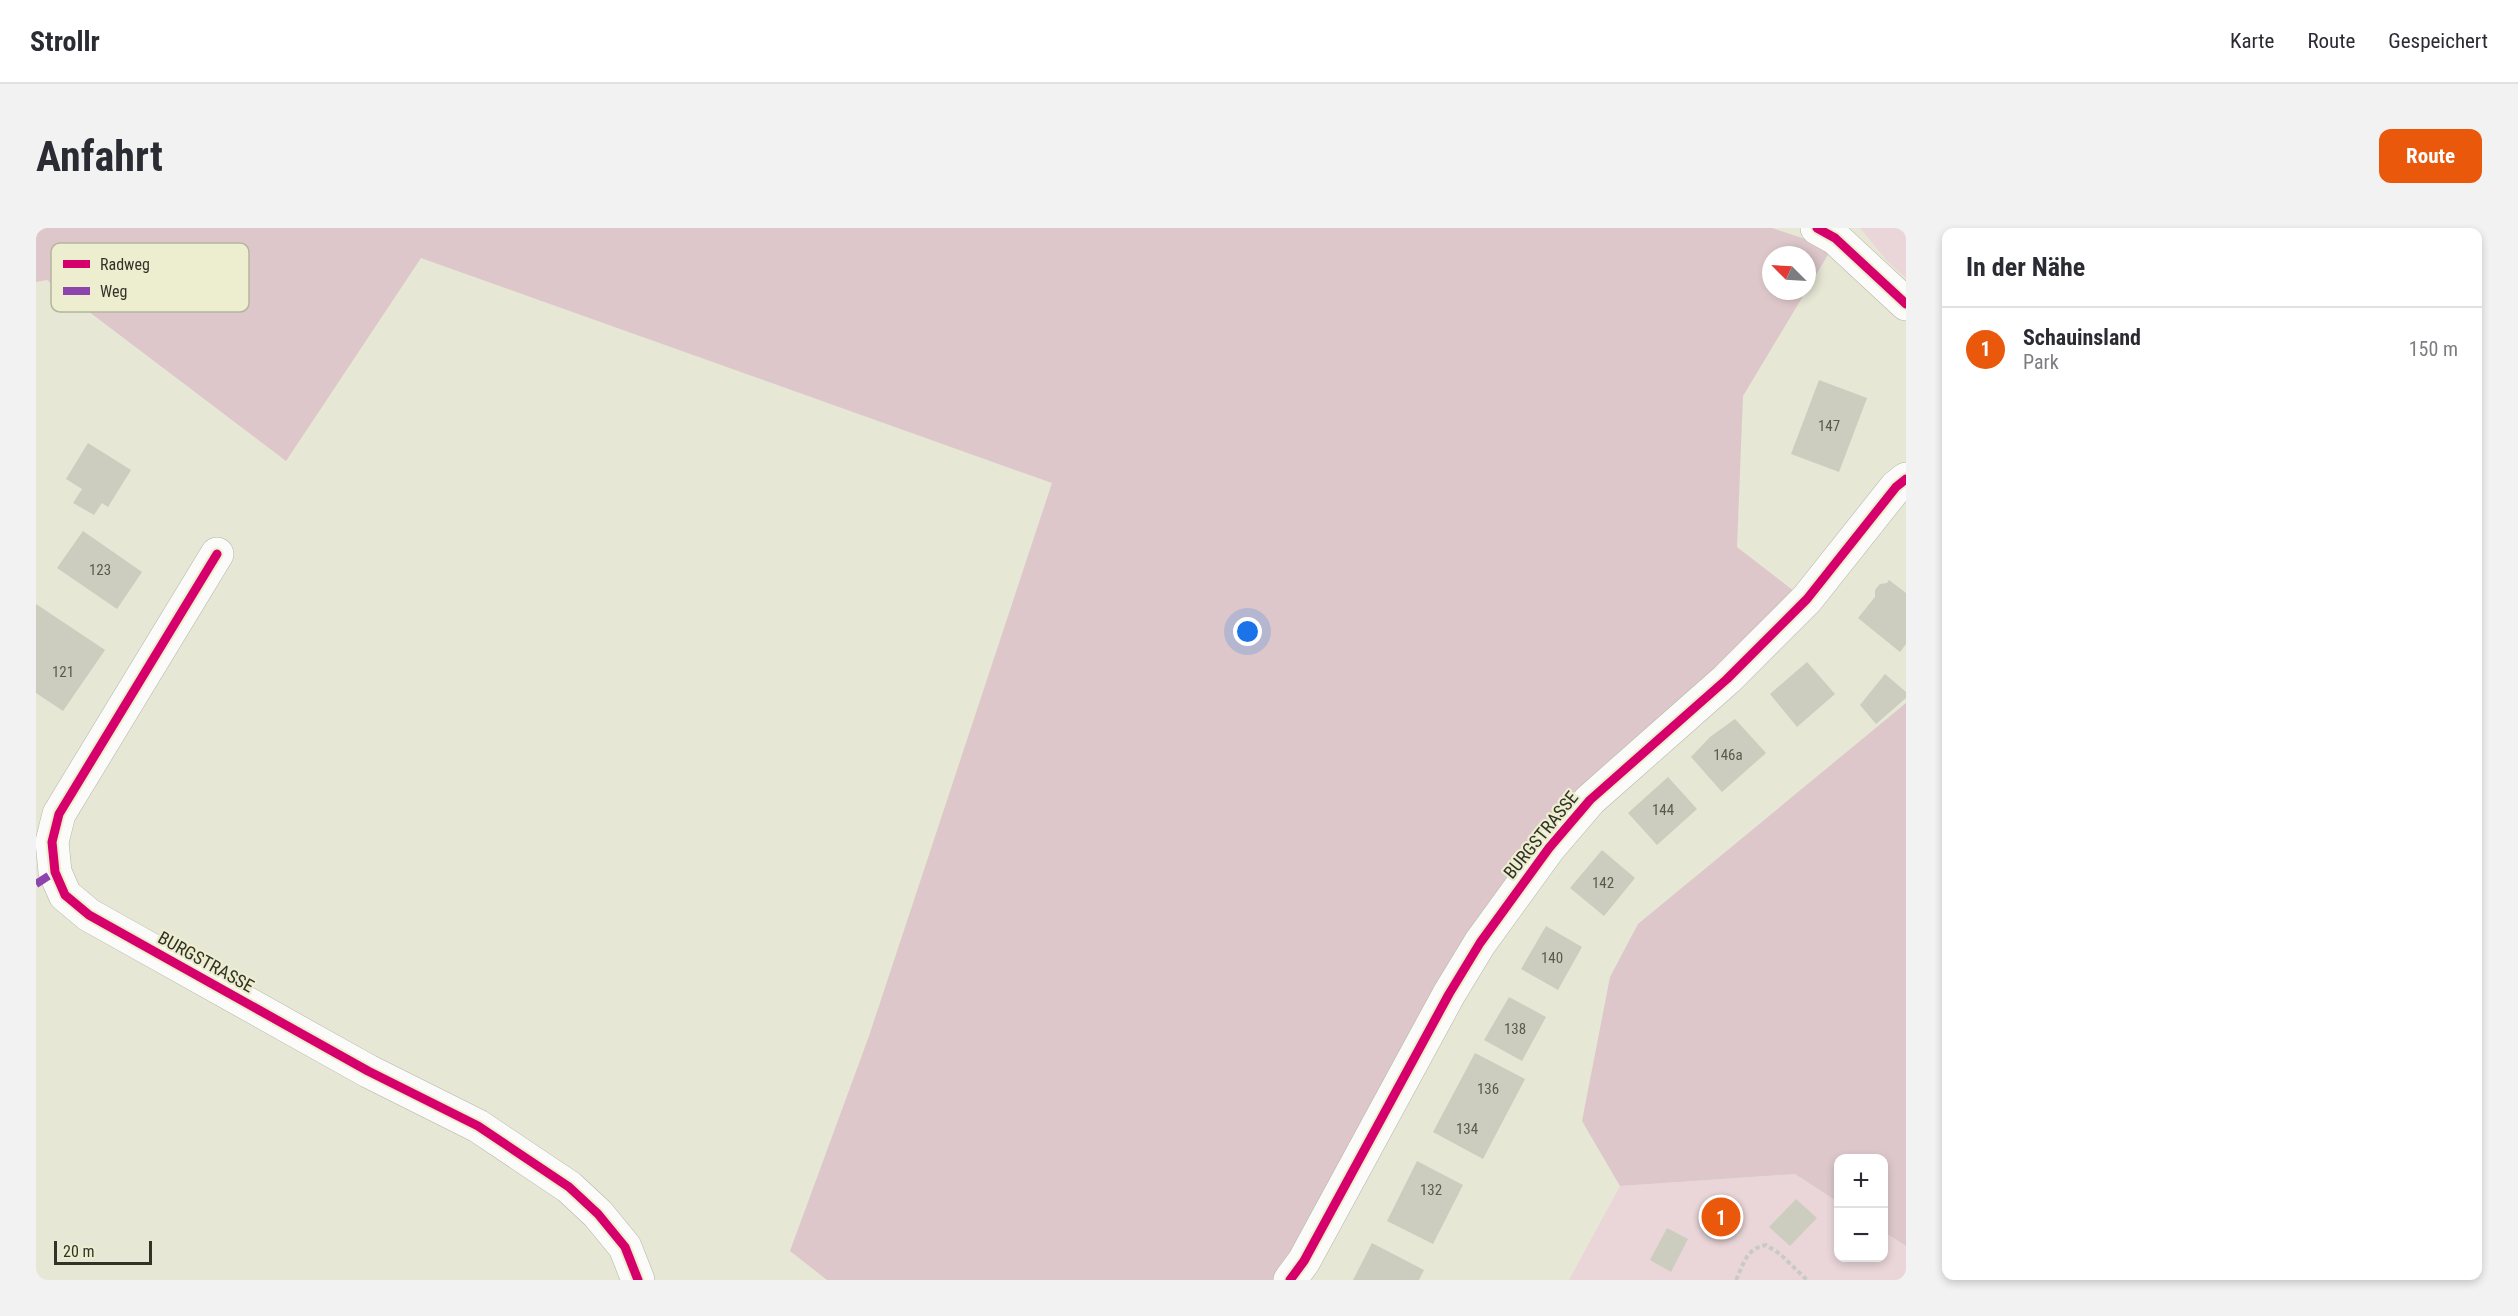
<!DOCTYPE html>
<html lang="de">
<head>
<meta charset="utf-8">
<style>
  body { margin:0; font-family:"Roboto Condensed",sans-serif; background:#f2f2f3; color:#2b2b33 }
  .controls { position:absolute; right:18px; bottom:18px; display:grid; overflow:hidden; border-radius:12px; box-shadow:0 3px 9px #0003 }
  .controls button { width:54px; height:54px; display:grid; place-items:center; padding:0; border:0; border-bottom:2px solid #e1e1e2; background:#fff; color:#2b2b33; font:30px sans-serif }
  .compass { position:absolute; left:1726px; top:18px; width:54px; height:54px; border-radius:50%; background:#fff; box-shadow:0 3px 9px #0003; rotate:294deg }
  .scale { position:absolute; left:18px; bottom:15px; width:98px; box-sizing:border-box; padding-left:6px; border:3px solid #323227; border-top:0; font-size:16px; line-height:21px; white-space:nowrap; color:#323227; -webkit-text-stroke:4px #ededd0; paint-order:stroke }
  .you { position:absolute; left:1212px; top:404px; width:21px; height:21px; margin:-15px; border:4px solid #fff; border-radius:50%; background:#1a73e8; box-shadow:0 0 0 9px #1a73e833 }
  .badge { display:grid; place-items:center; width:39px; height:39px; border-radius:50%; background:#ea580c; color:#fff; font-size:20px; font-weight:700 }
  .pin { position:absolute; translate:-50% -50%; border:3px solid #fff; box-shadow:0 2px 6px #0006 }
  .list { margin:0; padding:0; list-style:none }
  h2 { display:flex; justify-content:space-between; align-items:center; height:78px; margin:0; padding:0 24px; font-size:26px }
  h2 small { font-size:20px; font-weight:400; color:#7c7c81 }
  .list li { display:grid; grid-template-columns:39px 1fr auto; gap:18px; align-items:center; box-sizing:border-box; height:84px; padding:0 24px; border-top:2px solid #e1e1e2 }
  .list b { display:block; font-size:22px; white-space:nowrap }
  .list p { margin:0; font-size:20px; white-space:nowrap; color:#7c7c81 }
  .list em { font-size:20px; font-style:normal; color:#7c7c81 }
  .map { position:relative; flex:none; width:1870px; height:1052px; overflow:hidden; border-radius:12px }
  header { display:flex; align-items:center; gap:36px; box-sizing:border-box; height:84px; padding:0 30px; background:#fff; border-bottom:2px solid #e1e1e2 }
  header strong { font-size:28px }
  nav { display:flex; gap:33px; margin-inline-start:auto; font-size:21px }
  .intro { display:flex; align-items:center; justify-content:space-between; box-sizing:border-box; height:144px; padding:0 36px }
  h1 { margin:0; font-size:42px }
  .button { padding:15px 27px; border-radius:12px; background:#ea580c; color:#fff; font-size:21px; font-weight:700 }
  main { display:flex; gap:36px; padding:0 36px }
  aside { flex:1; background:#fff; border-radius:12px; box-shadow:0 3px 9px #0003 }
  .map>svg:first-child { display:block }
</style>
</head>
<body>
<header>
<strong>Strollr</strong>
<nav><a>Karte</a><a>Route</a><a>Gespeichert</a></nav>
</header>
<div class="intro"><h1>Anfahrt</h1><a class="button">Route</a></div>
<main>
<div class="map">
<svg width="1870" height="1052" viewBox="0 0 1870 1052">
  <rect width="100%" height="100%" fill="#e7e7d6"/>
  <g fill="#ead6d9">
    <polygon points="1824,0 1870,0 1870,50 1852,34"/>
    <polygon points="1759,946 1802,974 1802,1030 1848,1030 1848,1004 1870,1018 1870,1052 1533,1052 1584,958"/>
  </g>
  <g fill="#ddc7ca">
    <polygon points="0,0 1736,0 1796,20 1771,62 1771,27 1735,27 1735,63 1770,63 1707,168 1701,319 1763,367 1587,528 1242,1052 791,1052 754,1023 833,808 1016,255 385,30 250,233 11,52 0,54"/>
    <polygon points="1870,475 1870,1018 1848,1004 1848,930 1802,930 1802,974 1759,946 1584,958 1546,893 1574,749 1602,696"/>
  </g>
  <g fill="#cdcdbf">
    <polygon points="1783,152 1831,170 1803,244 1755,226"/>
    <polygon points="52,215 95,242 72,279 66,275 58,287 37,275 46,261 30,251"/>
    <polygon points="47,303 106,344 81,381 21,340"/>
    <polygon points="1853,352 1870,365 1870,416 1864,424 1822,390 1839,369 1839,362 1844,356 1851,355"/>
    <polygon points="0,376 69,422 27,483 0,465"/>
    <polygon points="1771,434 1799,466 1761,499 1734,466"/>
    <polygon points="1849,446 1870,464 1870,470 1840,496 1824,477"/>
    <polygon points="1699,491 1730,525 1686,564 1655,529 1674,509"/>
    <polygon points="1632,549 1661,581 1621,617 1592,585"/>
    <polygon points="1566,622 1599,650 1568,688 1534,660"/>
    <polygon points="1510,698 1546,719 1522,762 1485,741"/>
    <polygon points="1473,769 1510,789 1486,833 1448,812"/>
    <polygon points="1439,825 1489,851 1447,931 1397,904"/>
    <polygon points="1381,933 1427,957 1397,1016 1351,993"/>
    <polygon points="1760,971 1781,990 1754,1018 1733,999"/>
    <polygon points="1631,1000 1652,1011 1635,1044 1614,1032"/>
    <polygon points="1336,1015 1388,1042 1383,1052 1317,1052"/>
  </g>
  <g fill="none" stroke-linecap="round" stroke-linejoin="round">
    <defs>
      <g id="minor">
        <polyline points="1781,0 1799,10 1870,76"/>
        <polyline points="181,326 23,586 16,614 19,644 29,667 53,687 332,843 442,898 533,959 562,986 589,1019 602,1052"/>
        <polyline points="1254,1052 1268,1033 1413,766 1444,715 1513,620 1554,572 1691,451 1771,371 1860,259 1870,251"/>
      </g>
    </defs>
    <use href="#minor" stroke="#b4b4a7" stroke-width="34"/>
    <path stroke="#cacac4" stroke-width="4" stroke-dasharray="4.5 3" stroke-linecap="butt" d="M1700,1052c8,-17 10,-31 30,-35l14,9 27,26"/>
    <use href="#minor" stroke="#fbfbf9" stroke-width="33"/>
    <polyline stroke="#8e44ad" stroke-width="8" stroke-dasharray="15 8" stroke-linecap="butt" points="0,656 19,644"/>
    <defs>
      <g id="cycleway">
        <polyline points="1781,0 1799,10 1870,76"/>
        <polyline points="181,326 23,586 16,614 19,644 29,667 53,687 332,843 442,898 533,959 562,986 589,1019 602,1052"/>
        <polyline points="1254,1052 1268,1033 1413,766 1444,715 1513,620 1554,572 1691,451 1771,371 1860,259 1870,251"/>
      </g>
    </defs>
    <use href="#cycleway" stroke="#ededd0" stroke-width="13"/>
    <use href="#cycleway" stroke="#d6006c" stroke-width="9"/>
  </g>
  <g text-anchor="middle" stroke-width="4.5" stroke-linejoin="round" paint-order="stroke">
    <g font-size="15" fill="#59594d">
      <text x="1793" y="203">147</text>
      <text x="64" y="347">123</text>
      <text x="27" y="449">121</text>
      <text x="1692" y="532">146a</text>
      <text x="1627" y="587">144</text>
      <text x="1567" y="660">142</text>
      <text x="1516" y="735">140</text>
      <text x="1479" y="806">138</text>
      <text x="1452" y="866">136</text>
      <text x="1431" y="906">134</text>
      <text x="1395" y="967">132</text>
    </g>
    <g font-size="18" fill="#323227" stroke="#ededd0">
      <text transform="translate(1505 607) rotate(-51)" y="6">BURGSTRASSE</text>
      <text transform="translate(170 734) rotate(29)" y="6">BURGSTRASSE</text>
    </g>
  </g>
  <rect x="15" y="15" width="198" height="69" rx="9" fill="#ededd0" stroke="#b5b59d" stroke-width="1.5"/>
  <rect x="27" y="32" width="27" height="8" fill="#d6006c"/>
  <rect x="27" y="59" width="27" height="8" fill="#8e44ad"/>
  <g font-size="16" fill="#323227">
    <text x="64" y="42">Radweg</text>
    <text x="64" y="69">Weg</text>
  </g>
</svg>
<div class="controls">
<button>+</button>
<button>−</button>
</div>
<svg class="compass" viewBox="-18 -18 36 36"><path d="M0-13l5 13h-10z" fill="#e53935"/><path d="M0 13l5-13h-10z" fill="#7c7c81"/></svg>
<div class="scale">20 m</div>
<div class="you"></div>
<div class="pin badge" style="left:1685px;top:989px">1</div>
</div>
<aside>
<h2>In der Nähe<small></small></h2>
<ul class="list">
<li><span class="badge">1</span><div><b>Schauinsland</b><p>Park</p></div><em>150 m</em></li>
</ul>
</aside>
</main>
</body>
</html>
